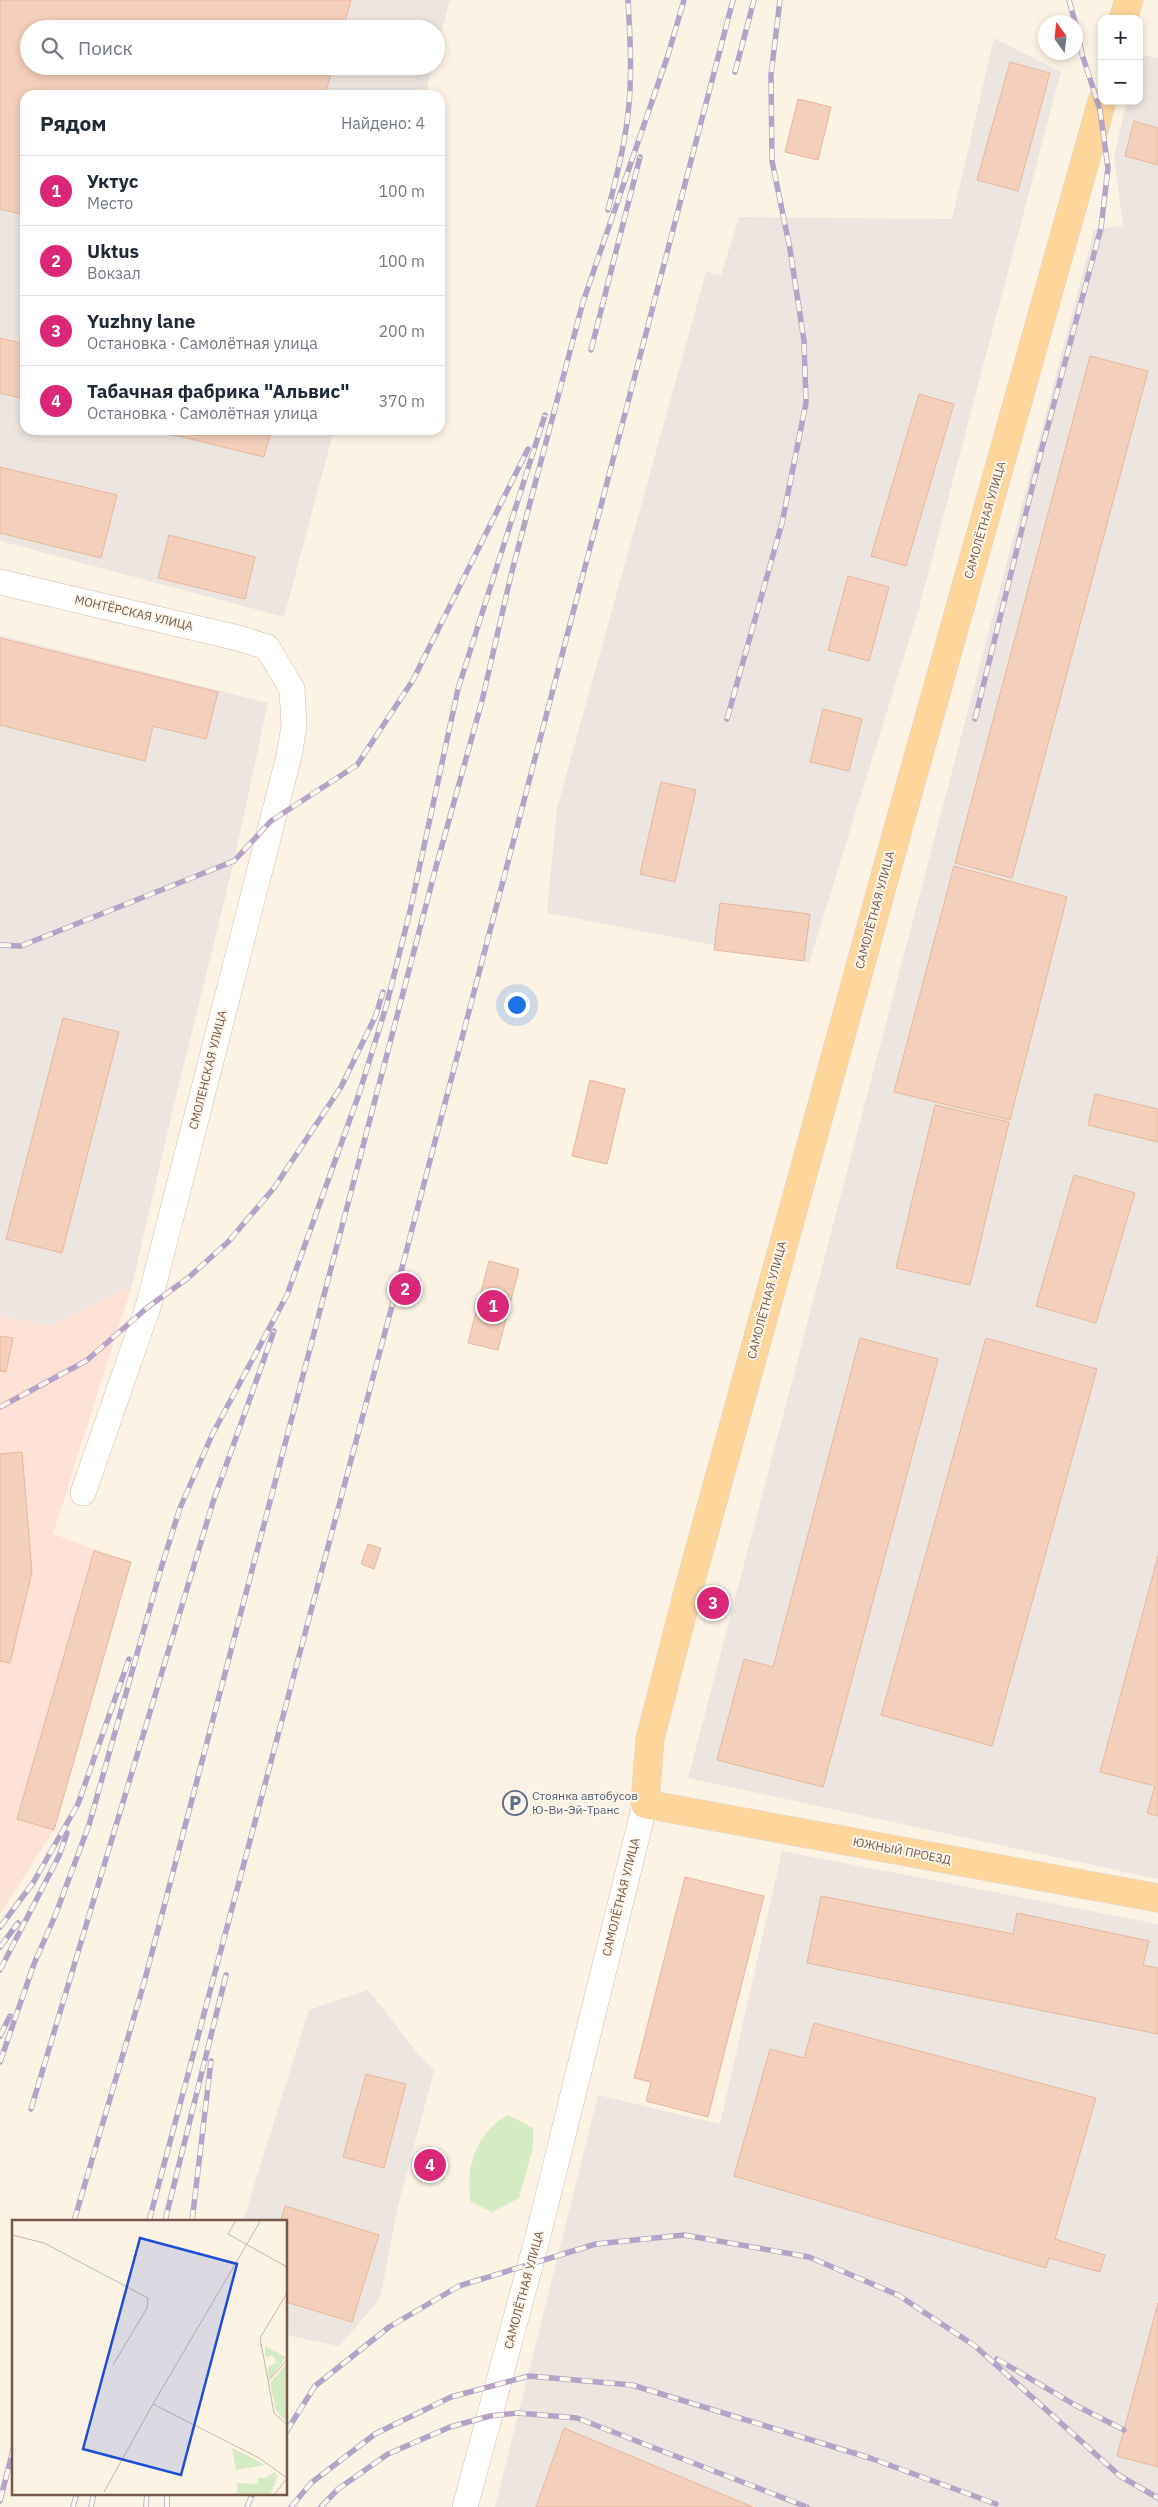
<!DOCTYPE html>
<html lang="ru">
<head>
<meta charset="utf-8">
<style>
  body { margin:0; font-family:"IBM Plex Sans",sans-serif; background:#f6f6f7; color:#1f2937 }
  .controls { position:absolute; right:15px; top:15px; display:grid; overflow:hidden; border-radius:10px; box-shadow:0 2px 8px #0003 }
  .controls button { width:45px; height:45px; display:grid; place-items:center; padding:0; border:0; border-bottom:1px solid #e0e1e3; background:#fff; color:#1f2937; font:25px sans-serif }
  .compass { position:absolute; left:1038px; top:15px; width:45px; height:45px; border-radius:50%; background:#fff; box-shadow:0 2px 8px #0003; rotate:345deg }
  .you { position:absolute; left:516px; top:1004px; width:18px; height:18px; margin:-12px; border:4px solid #fff; border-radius:50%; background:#1a73e8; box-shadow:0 0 0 8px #1a73e833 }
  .badge { display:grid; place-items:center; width:32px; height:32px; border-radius:50%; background:#db2777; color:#fff; font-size:16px; font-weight:700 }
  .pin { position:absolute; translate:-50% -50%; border:2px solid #fff; box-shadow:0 1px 5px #0006 }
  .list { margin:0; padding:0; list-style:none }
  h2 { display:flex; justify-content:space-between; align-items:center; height:65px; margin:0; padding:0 20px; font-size:21px }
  h2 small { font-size:16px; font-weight:400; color:#747a83 }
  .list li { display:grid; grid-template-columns:32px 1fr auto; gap:15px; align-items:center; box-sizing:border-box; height:70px; padding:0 20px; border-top:1px solid #e0e1e3 }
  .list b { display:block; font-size:19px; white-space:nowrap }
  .list p { margin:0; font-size:16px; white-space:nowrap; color:#747a83 }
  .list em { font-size:16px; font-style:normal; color:#747a83 }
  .icon { flex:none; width:28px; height:28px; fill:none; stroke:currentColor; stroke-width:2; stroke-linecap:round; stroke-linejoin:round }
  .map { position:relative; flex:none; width:1158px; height:2507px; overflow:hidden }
  .search { position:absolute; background:#fff; box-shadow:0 2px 8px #0003; left:20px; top:20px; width:425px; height:55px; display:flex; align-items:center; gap:12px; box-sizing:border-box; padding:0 18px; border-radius:28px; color:#747a83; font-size:19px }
  .panel { position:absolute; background:#fff; box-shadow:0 2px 8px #0003; left:20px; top:90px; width:425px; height:345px; border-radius:15px }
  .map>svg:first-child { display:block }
</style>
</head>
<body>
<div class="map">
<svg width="1158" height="2507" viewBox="0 0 1158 2507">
  <rect width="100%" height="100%" fill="#fdf3e5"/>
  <polygon fill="#fee2d8" points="132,1285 53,1534 131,1562 54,1830 0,1914 0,1315 48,1326"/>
  <g fill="#ede5df">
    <polygon points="0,0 450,0 436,52 436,29 29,29 29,66 432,66 425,95 25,95 25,430 334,430 284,617 0,541"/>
    <polygon points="994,38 1061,72 919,608 809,963 547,913 557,808 706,272 721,275 739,217 952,219"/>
    <polygon points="1139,54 1158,58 1158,1879 688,1778 1094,230 1123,225 1114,156 1127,101 1139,101"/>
    <polygon points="0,635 268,703 234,861 174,1105 132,1285 48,1326 0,1315"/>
    <polygon points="782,1851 1158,1924 1158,2507 495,2507 598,2095 720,2124"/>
    <polygon points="368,1990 419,2055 434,2071 398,2206 380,2299 339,2346 286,2335 286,2221 243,2221 309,2010"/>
  </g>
  <path fill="#d5ebc3" d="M508,2115l25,13v20l-14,50 -27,14 -21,-10c-7,-33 6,-71 37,-87z"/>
  <g fill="#f4cfbb" stroke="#e7b59b">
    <polygon points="0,0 351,0 343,29 29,29 29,66 333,66 325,95 25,95 25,215 0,209"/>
    <polygon points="1010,62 1050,73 1018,191 977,180"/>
    <polygon points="798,99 831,107 818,160 785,152"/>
    <polygon points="1134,121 1158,128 1158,165 1125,156"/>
    <polygon points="0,338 25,344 25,399 0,393"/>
    <polygon points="1090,356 1148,371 1012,878 955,863"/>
    <polygon points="919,394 954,404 906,566 871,556"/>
    <polygon points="153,430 271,430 264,457"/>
    <polygon points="0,467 117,495 101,558 0,533"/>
    <polygon points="169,535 255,557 245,599 158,578"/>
    <polygon points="848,576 889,587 869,661 828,650"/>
    <polygon points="0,638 218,692 206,739 153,726 145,761 0,725"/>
    <polygon points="823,709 862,719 849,771 810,762"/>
    <polygon points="661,782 696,790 675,882 640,874"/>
    <polygon points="954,866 1067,897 1010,1120 894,1092"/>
    <polygon points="720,903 810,914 804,961 714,950"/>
    <polygon points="63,1018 119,1032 62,1253 6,1239"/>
    <polygon points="590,1080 625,1089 607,1164 572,1156"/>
    <polygon points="1095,1094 1158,1109 1158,1142 1088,1125"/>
    <polygon points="935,1105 1009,1122 970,1285 896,1268"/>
    <polygon points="1074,1175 1135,1193 1096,1323 1036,1306"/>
    <polygon points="489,1261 519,1269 498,1350 468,1343"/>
    <polygon points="0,1336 13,1338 6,1372 0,1371"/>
    <polygon points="860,1338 938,1359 823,1787 717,1760 744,1659 773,1667"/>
    <polygon points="986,1338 1097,1369 992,1746 881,1715"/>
    <polygon points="22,1452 32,1572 10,1663 0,1661 0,1454"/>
    <polygon points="368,1544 381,1548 374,1569 361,1564"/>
    <polygon points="94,1551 131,1562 54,1830 17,1819"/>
    <polygon points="1158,1556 1158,1816 1147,1813 1155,1786 1100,1772"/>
    <polygon points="685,1877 764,1896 708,2117 646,2101 651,2082 634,2078"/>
    <polygon points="821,1896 1013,1934 1017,1913 1149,1941 1143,1965 1158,1968 1158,2034 807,1963"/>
    <polygon points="814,2023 1096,2098 1055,2239 1105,2255 1100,2272 1049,2258 1046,2268 734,2176 770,2049 804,2058"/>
    <polygon points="366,2074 406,2084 384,2168 343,2157"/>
    <polygon points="285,2206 379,2235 352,2322 286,2302 286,2221 281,2221"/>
    <polygon points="1158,2303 1158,2467 1117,2456"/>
    <polygon points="564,2428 753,2507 536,2507"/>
  </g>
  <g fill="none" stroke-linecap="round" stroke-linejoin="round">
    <defs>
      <g id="minor">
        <polyline points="0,582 238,638 267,647 292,689 294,726 289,756 148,1307 83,1493"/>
        <polyline points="465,2507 537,2240 645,1804"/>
      </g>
      <g id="major">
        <polyline points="1123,19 1129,0"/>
        <polyline points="1102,101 901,818 690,1584 650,1739 645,1804 1158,1898"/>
      </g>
    </defs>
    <use href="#minor" stroke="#d1bcad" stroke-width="26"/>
    <use href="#major" stroke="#dcd3d0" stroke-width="29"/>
    <use href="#minor" stroke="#fff" stroke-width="25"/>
    <use href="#major" stroke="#fed59b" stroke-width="28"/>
    <defs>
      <g id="rail">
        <polyline points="1069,0 1075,22"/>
        <polyline points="735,72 754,0"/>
        <path d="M608,210c9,-35 18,-70 21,-106 3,-35 1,-69 -1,-104"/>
        <polyline points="591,350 640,157"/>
        <polyline points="727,719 782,523 806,403 804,341 790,249 772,161 771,75 780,0"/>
        <polyline points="975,719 1042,448 1101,228 1108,168 1100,110 1082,54 1076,24"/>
        <polyline points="0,945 21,946 234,861 271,821 357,765 413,680 528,449"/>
        <polyline points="0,1407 86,1361 148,1307 188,1278 228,1242 274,1188 341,1087 376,1015 383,992"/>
        <polyline points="0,1927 33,1883 78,1804 129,1659"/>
        <polyline points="0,1947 18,1923"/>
        <polyline points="0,1970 59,1856 67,1833"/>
        <polyline points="0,2036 10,2016"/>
        <polyline points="0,2062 34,1964 55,1916 89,1825 162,1565 180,1508 212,1435 287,1295 359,1094 386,1007 410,911 458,689 545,415"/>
        <polyline points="31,2109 213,1502 274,1331"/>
        <polyline points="74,2221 144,1983 436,867 482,701 511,575 583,302 668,55 684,0"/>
        <polyline points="149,2221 397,1287 733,0"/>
        <polyline points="165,2221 226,1975"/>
        <polyline points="192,2221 211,2061"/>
        <polyline points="997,2359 1075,2405 1124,2430"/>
        <polyline points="286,2432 315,2386 389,2327 459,2286 596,2244 684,2235 809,2257 898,2295 975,2346 1120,2476 1158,2498"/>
        <polyline points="0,2501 14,2446"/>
        <polyline points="73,2507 77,2493"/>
        <polyline points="91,2507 94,2493"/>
        <polyline points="146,2507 147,2493"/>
        <polyline points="167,2507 167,2493"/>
        <polyline points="247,2507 253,2493"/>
        <polyline points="291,2507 311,2483 375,2434 451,2397 529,2376 632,2385 870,2458 996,2504"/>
        <polyline points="321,2507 338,2489 388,2454 450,2427 490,2416 518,2413 577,2418 807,2507"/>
      </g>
    </defs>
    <use href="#rail" stroke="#b5a3c7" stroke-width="5.5"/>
    <use href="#rail" stroke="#fff7ec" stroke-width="4" stroke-dasharray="11" stroke-linecap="butt"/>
  </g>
  <defs>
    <symbol id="parking-ring" viewBox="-11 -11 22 22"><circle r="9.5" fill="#fff7ec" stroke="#5c6f8a" stroke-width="1.5"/><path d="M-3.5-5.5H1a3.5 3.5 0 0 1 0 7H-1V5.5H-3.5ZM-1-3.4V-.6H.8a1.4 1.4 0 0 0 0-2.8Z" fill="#5c6f8a"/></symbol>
  </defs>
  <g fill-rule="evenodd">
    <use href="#parking-ring" x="501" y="1789" width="28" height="28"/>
  </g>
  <g text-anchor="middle" stroke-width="4" stroke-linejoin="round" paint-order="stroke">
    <g font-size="12" fill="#775749" stroke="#fff7ec">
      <text transform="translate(985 520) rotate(-74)" y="4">САМОЛЁТНАЯ УЛИЦА</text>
      <text transform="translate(134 613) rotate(13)" y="4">МОНТЁРСКАЯ УЛИЦА</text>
      <text transform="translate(875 910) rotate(-75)" y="4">САМОЛЁТНАЯ УЛИЦА</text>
      <text transform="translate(208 1070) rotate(-76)" y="4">СМОЛЕНСКАЯ УЛИЦА</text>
      <text transform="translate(767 1300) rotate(-75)" y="4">САМОЛЁТНАЯ УЛИЦА</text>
      <text transform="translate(902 1851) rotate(11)" y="4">ЮЖНЫЙ ПРОЕЗД</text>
      <text transform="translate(621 1897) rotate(-76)" y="4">САМОЛЁТНАЯ УЛИЦА</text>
      <text transform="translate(524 2290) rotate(-75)" y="4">САМОЛЁТНАЯ УЛИЦА</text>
    </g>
    <g font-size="12" fill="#4e5e75" stroke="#fff7ec" text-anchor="start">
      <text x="532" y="1800">Стоянка автобусов<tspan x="532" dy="14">Ю-Ви-Эй-Транс</tspan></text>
    </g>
  </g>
  <g transform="translate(12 2220)">
    <rect width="275" height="275" fill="#fdf3e5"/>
    <path d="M253,126l21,11 -15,21h-3v-11l9,-5 -4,-6 -8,1zM275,143v59l-11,-11 -6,-28zM220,228l17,8 15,9 -28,5zM262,252l4,4 -8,19h-33v-12l21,1v-6h8z" fill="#d5ebc3"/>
    <path fill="none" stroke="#c7b5a7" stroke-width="1" d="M224,0l-8,14 59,33M249,0l-108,184 106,54 28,20M0,15l32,8 104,55 -1,10 -34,57M275,73l-27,45 14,75 13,12M256,161l19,-21M92,272l49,-88M262,275l13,-17"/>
    <path fill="#1d4ed8" fill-opacity="0.15" stroke="#1d4ed8" stroke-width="2.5" d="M128,18l97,26 -56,211 -98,-26z"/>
    <rect width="275" height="275" fill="none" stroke="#775749" stroke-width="2.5"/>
  </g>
</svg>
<div class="controls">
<button>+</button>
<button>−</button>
</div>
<svg class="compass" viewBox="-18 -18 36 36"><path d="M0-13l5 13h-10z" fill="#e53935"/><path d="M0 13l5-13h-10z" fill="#747a83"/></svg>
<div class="you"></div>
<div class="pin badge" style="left:493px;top:1306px">1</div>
<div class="pin badge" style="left:405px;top:1289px">2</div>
<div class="pin badge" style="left:713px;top:1603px">3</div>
<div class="pin badge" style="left:430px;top:2165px">4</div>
<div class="search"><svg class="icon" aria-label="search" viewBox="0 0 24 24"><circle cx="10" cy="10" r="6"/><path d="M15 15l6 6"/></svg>Поиск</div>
<section class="panel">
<h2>Рядом<small>Найдено: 4</small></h2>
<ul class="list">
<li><span class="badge">1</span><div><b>Уктус</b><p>Место</p></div><em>100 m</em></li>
<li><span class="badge">2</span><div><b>Uktus</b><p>Вокзал</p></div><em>100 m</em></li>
<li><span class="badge">3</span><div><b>Yuzhny lane</b><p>Остановка · Самолётная улица</p></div><em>200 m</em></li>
<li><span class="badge">4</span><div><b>Табачная фабрика &quot;Альвис&quot;</b><p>Остановка · Самолётная улица</p></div><em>370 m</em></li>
</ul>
</section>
</div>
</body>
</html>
